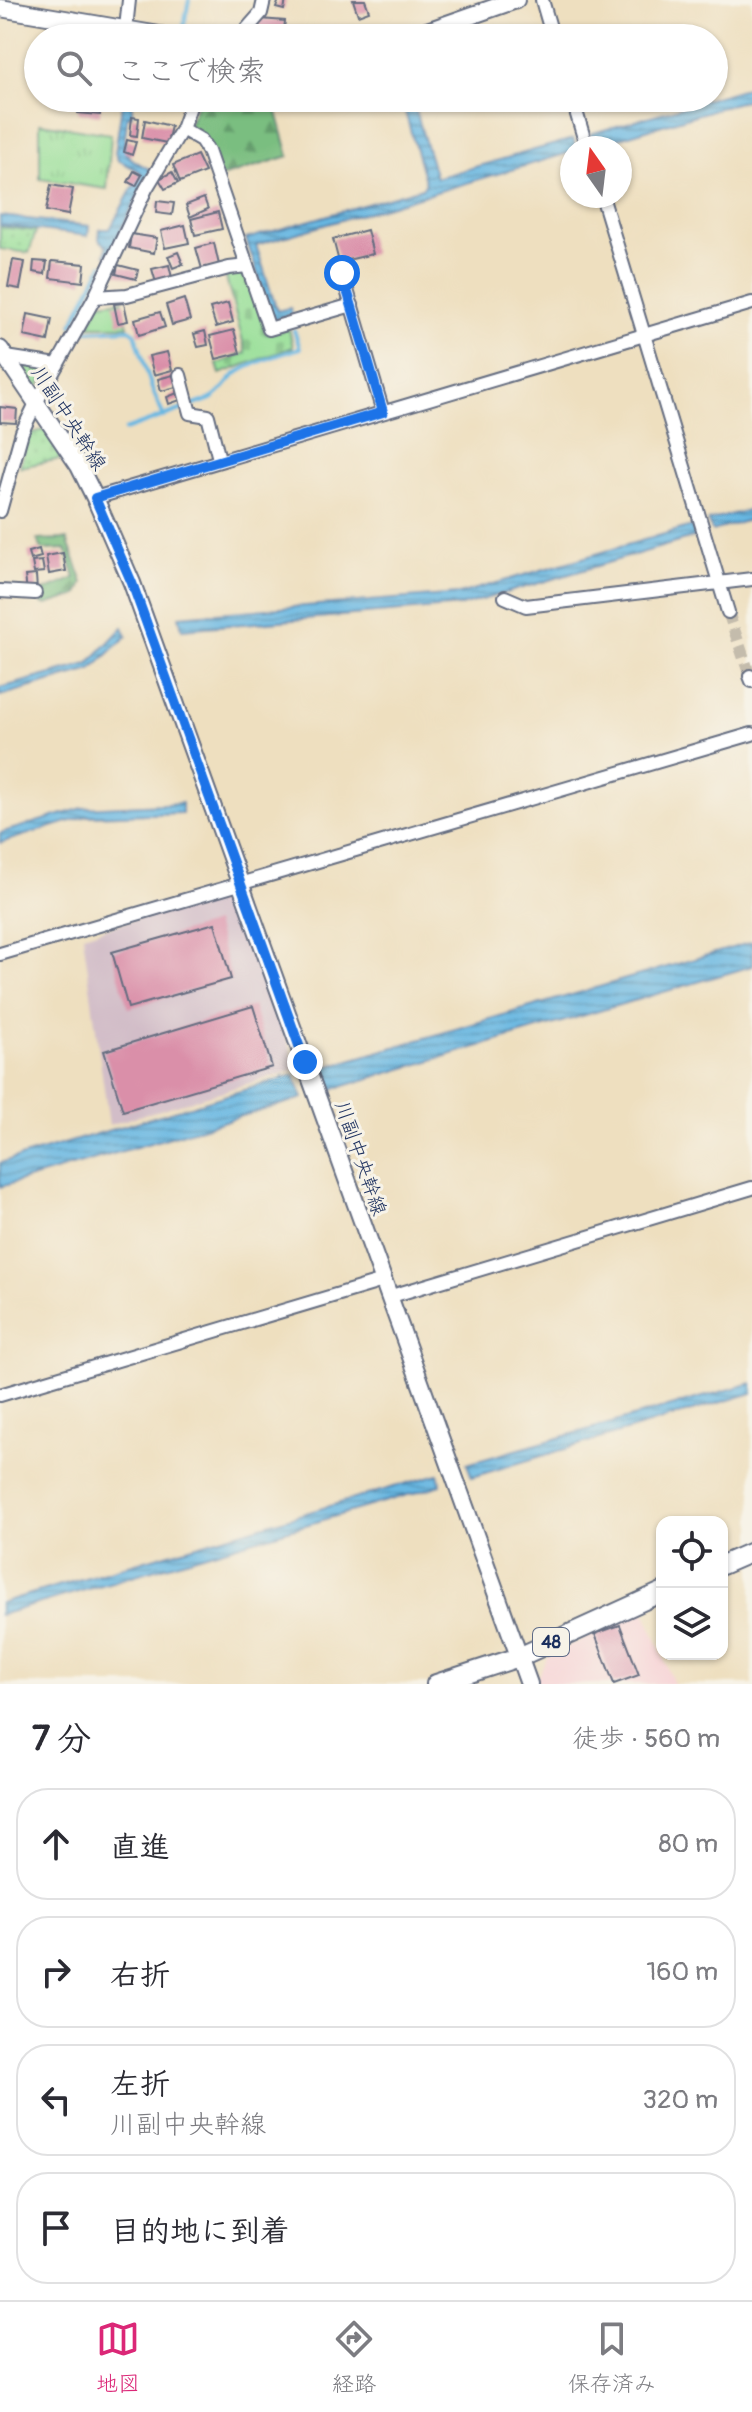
<!DOCTYPE html>
<html lang="ja">
<head>
<meta charset="utf-8">
<style>
  body { margin:0; font-family:Pangolin,"Klee One",sans-serif; background:#f2f2f3; color:#2b2b33 }
  .controls { position:absolute; right:24px; bottom:24px; display:grid; overflow:hidden; border-radius:16px; box-shadow:0 2px 6px #0004 }
  .controls button { width:72px; height:72px; display:grid; place-items:center; padding:0; border:0; border-bottom:2px solid #e1e1e2; background:#fff; color:#2b2b33; font:40px sans-serif }
  .compass { position:absolute; left:560px; top:136px; width:72px; height:72px; border-radius:50%; background:#fff; box-shadow:0 2px 6px #0004; rotate:346deg }
  .stop { position:absolute; width:24px; height:24px; margin:-18px; border:6px solid #1a73e8; border-radius:50%; background:#fff }
  .stop.end { background:#1a73e8; border-color:#fff; box-shadow:0 2px 8px #0008 }
  .list { margin:0; padding:0; list-style:none }
  h2 { display:flex; justify-content:space-between; align-items:center; height:104px; margin:0; padding:0 32px; font-size:34px }
  h2 small { font-size:26px; font-weight:400; color:#7c7c81 }
  .list li { display:grid; grid-template-columns:52px 1fr auto; gap:24px; align-items:center; box-sizing:border-box; height:112px; margin:0 16px 16px; padding:0 16px; border:2px solid #e1e1e2; border-radius:32px }
  .list b { display:block; font-size:30px; white-space:nowrap }
  .list p { margin:0; font-size:26px; white-space:nowrap; color:#7c7c81 }
  .list em { font-size:26px; font-style:normal; color:#7c7c81 }
  .icon { flex:none; width:44px; height:44px; fill:none; stroke:currentColor; stroke-width:2; stroke-linecap:round; stroke-linejoin:round }
  .map { position:relative; flex:none; width:752px; height:1684px; overflow:hidden }
  .search { position:absolute; background:#fff; box-shadow:0 2px 6px #0004; left:24px; right:24px; top:24px; height:88px; display:flex; align-items:center; gap:20px; box-sizing:border-box; padding:0 28px; border-radius:44px; color:#7c7c81; font-size:30px }
  .sheet { height:616px; background:#fff }
  nav { display:flex; justify-content:space-around; align-items:center; box-sizing:border-box; height:112px; border-top:2px solid #e1e1e2; background:#fff; font-size:22px; color:#7c7c81 }
  nav a { display:grid; justify-items:center; gap:4px }
  nav .on { color:#db2777 }
  .map>svg:first-child { display:block }
</style>
</head>
<body>
<div class="map">
<svg width="752" height="1684" viewBox="0 0 752 1684">
  <defs>
    <pattern id="grass-dots" width="8" height="8" patternUnits="userSpaceOnUse" patternTransform="scale(2)"><rect width="8" height="8" fill="#98df98"/><path d="M2 2h.1M6 6h.1" fill="none" stroke="#82c085" stroke-width="1.8" stroke-linecap="round"/></pattern>
    <pattern id="forest-firs" width="22" height="20" patternUnits="userSpaceOnUse" patternTransform="scale(2)"><rect width="22" height="20" fill="#7abe80"/><path d="M5 1l3.5 6h-7zM16 11l3.5 6h-7z" fill="#639b6c"/></pattern>
    <pattern id="cemetery-stones" width="16" height="16" patternUnits="userSpaceOnUse" patternTransform="scale(2)"><rect width="16" height="16" fill="#98df98"/><path d="M2 7V4a2 2 0 0 1 4 0v3zM10 15v-3a2 2 0 0 1 4 0v3z" fill="#82c085"/></pattern>
    <pattern id="park-tufts" width="24" height="20" patternUnits="userSpaceOnUse" patternTransform="scale(2)"><rect width="24" height="20" fill="#98df98"/><path d="M3 7l-1-3M5 7V3M7 7l1-3M15 17l-1-3M17 17v-4M19 17l1-3" fill="none" stroke="#82c085"/></pattern>
    <pattern id="water-rules" width="6" height="5" patternUnits="userSpaceOnUse" patternTransform="scale(2)"><rect width="6" height="5" fill="#67b7e2"/><path d="M0 2.5h6" fill="none" stroke="#5495ba"/></pattern>
  </defs>
  <rect width="100%" height="100%" fill="#f7f3e8"/>
  <filter id="ink" filterUnits="userSpaceOnUse"><feTurbulence type="fractalNoise" baseFrequency=".0125" numOctaves="2"/><feDisplacementMap in="SourceGraphic" scale="16" xChannelSelector="R" yChannelSelector="G"/><feConvolveMatrix kernelMatrix="1 2 1 2 8 2 1 2 1" color-interpolation-filters="sRGB"/></filter>
  <filter id="wash" filterUnits="userSpaceOnUse"><feTurbulence type="fractalNoise" baseFrequency=".006" numOctaves="4" result="noise"/><feDisplacementMap in="SourceGraphic" scale="32" xChannelSelector="R" yChannelSelector="G"/><feGaussianBlur stdDeviation="1.8" result="paint"/><feColorMatrix in="noise" values="0 0 0 0 0 0 0 0 0 0 0 0 0 0 0 0 0 1.4 0 .05"/><feComposite in="paint" operator="in"/></filter>
  <g filter="url(#wash)">
    <rect width="100%" height="100%" fill="#eedfbf"/>
    <polygon fill="#f7cfd4" points="644,1610 674,1684 538,1684 536,1679 548,1656"/>
    <polygon fill="#d2bdc8" points="234,891 297,1069 109,1125 83,935"/>
    <g fill="url(#grass-dots)" stroke="#5a877b" stroke-width="2">
      <polygon points="0,227 36,231 29,253 0,249"/>
      <polygon points="22,365 46,367 48,371 38,388"/>
      <polygon points="45,430 61,459 20,467 28,434"/>
    </g>
    <g fill="url(#forest-firs)" stroke="#4a766f" stroke-width="2">
      <polygon points="200,98 273,98 289,156 221,177 188,126"/>
      <polygon points="67,539 83,583 78,595 46,605 30,597 75,578 66,549 43,550 37,540"/>
    </g>
    <polygon fill="url(#cemetery-stones)" stroke="#5a877b" stroke-width="2" points="239,271 253,289 266,334 289,329 293,347 220,374 217,364 246,353 225,274"/>
    <polygon fill="url(#park-tufts)" stroke="#5a877b" stroke-width="2" points="40,123 111,134 107,189 40,179"/>
    <polygon fill="#98df98" stroke="#5a877b" stroke-width="2" points="122,300 128,326 89,326 100,303"/>
    <g fill="url(#water-rules)" stroke="#4173a0" stroke-width="2">
      <polygon points="752,86 752,98 593,146 590,134"/>
      <path d="M123,98h9v17l-5,3c-3,36 -10,34 24,52l-43,85h-3l2,-9 -8,-7 1,-10h10l31,-57 -23,-12 -3,-7z"/>
      <polygon points="401,98 412,98 436,178 573,139 576,148 572,148 572,152 256,245 277,311 290,308 292,314 273,320 246,239 422,188 426,184"/>
      <polygon points="0,216 89,226 88,236 0,225"/>
      <polygon points="752,509 752,519 712,531 708,521"/>
      <polygon points="692,526 695,537 461,606 182,629 179,616 459,594"/>
      <polygon points="123,627 127,636 91,670 0,696 0,688 88,664"/>
      <polygon points="182,803 182,813 87,816 0,843 0,833 83,808"/>
      <polygon points="752,942 752,966 330,1090 323,1068"/>
      <polygon points="294,1075 303,1098 0,1187 0,1163"/>
      <polygon points="752,1383 752,1393 472,1477 467,1464"/>
      <polygon points="438,1474 441,1485 0,1615 0,1603"/>
    </g>
    <g fill="none" stroke-linecap="round" stroke-linejoin="round">
      <g stroke="#67b7e2" stroke-width="4">
        <polyline points="184,25 189,0"/>
        <polyline points="72,325 102,265"/>
        <polyline points="87,331 130,329 135,333 152,389 164,417"/>
        <path d="M125,430l86,-31c13,-7 16,-19 28,-27 17,-11 41,-17 61,-24l-6,-18"/>
      </g>
    </g>
    <g id="blocks">
      <g fill="#da8fa9">
        <polygon points="279,0 286,0 284,10 276,8"/>
        <polygon points="353,0 365,0 369,11 358,15"/>
        <polygon points="260,19 285,21 283,38 258,35"/>
        <polygon points="79,98 101,100 100,115 78,113"/>
        <polygon points="169,98 185,98 184,104 168,103"/>
        <polygon points="132,117 139,118 137,136 130,135"/>
        <polygon points="145,120 171,126 167,143 142,138"/>
        <polygon points="127,140 136,142 132,155 124,152"/>
        <polygon points="197,155 205,172 180,182 173,165"/>
        <polygon points="134,171 142,175 136,186 128,182"/>
        <polygon points="172,172 178,183 165,189 159,179"/>
        <polygon points="51,185 73,189 68,215 46,211"/>
        <polygon points="204,198 208,209 190,217 186,205"/>
        <polygon points="157,201 174,203 172,215 156,213"/>
        <polygon points="218,212 222,229 195,235 191,219"/>
        <polygon points="185,225 189,243 165,248 161,231"/>
        <polygon points="367,230 373,254 339,262 333,239"/>
        <polygon points="131,234 157,238 154,253 129,248"/>
        <polygon points="214,243 219,265 202,269 196,248"/>
        <polygon points="178,252 183,264 173,268 168,256"/>
        <polygon points="13,260 25,262 20,289 8,287"/>
        <polygon points="34,261 47,262 45,274 33,272"/>
        <polygon points="52,261 85,264 83,282 50,278"/>
        <polygon points="118,265 138,270 136,279 116,274"/>
        <polygon points="169,265 173,282 157,286 152,269"/>
        <polygon points="184,299 190,320 172,325 166,305"/>
        <polygon points="124,303 128,321 118,323 114,304"/>
        <polygon points="228,303 233,322 216,327 210,308"/>
        <polygon points="160,312 165,327 139,335 135,319"/>
        <polygon points="28,314 52,319 48,341 24,336"/>
        <polygon points="234,330 240,353 216,359 210,336"/>
        <polygon points="205,331 208,345 198,347 194,334"/>
        <polygon points="167,352 172,370 154,375 149,356"/>
        <polygon points="173,375 176,387 161,391 158,379"/>
        <polygon points="180,392 183,399 169,404 167,397"/>
        <polygon points="0,407 17,409 16,423 0,422"/>
        <polygon points="39,549 41,557 30,560 28,552"/>
        <polygon points="63,553 66,571 49,574 46,556"/>
        <polygon points="42,561 44,572 34,573 32,562"/>
        <polygon points="36,575 37,590 27,591 25,576"/>
        <polygon points="215,923 231,979 128,1008 112,952"/>
        <polygon points="253,1006 272,1067 123,1111 104,1051"/>
        <polygon points="620,1625 639,1675 614,1684 595,1634"/>
      </g>
    </g>
  </g>
  <g filter="url(#ink)">
    <use href="#blocks" fill-opacity="0" stroke="#656d80" stroke-width="2"/>
    <g fill="none" stroke-linecap="round" stroke-linejoin="round">
      <polyline stroke="#c4bcac" stroke-width="12" stroke-dasharray="12 6" stroke-linecap="butt" points="728,612 750,676"/>
      <defs>
        <g id="street">
          <polyline points="542,0 553,38"/>
          <polyline points="126,28 129,0"/>
          <polyline points="239,38 261,13 264,0"/>
          <polyline points="572,98 587,148"/>
          <polyline points="182,129 201,140 208,151 269,329 352,305"/>
          <polyline points="602,196 728,612"/>
          <polyline points="342,273 383,412"/>
          <polyline points="95,297 127,295 229,268 247,266"/>
          <polyline points="0,356 57,365"/>
          <polyline points="180,375 190,413 208,416 219,459"/>
          <polyline points="95,498 752,303"/>
          <polyline points="0,511 22,432 37,401 95,297 146,189 182,129 193,98"/>
          <polyline points="0,591 35,593"/>
          <polyline points="505,597 526,606 752,579"/>
          <polyline points="750,676 752,681"/>
          <polyline points="0,954 752,734"/>
          <polyline points="388,1297 752,1188"/>
          <polyline points="0,1395 383,1281"/>
        </g>
        <g id="secondary">
          <polyline points="0,8 177,38"/>
          <polyline points="407,38 516,0"/>
          <polyline points="0,349 79,466 95,498 132,583 529,1684"/>
        </g>
        <g id="primary">
          <polyline points="722,1565 752,1552"/>
          <polyline points="436,1684 519,1657 662,1592"/>
        </g>
      </defs>
      <use href="#street" stroke="#656d80" stroke-width="16"/>
      <use href="#secondary" stroke="#656d80" stroke-width="20"/>
      <use href="#primary" stroke="#656d80" stroke-width="22"/>
      <use href="#street" stroke="#fff" stroke-width="12"/>
      <use href="#secondary" stroke="#fff" stroke-width="16"/>
      <use href="#primary" stroke="#fff" stroke-width="18"/>
    </g>
  </g>
  <g fill="none" stroke-linecap="round" stroke-linejoin="round" filter="url(#ink)">
    <polyline stroke="#1a73e8" stroke-width="10" points="305,1062 132,583 95,498 383,412 342,273"/>
  </g>
  <g text-anchor="middle" stroke-width="6" stroke-linejoin="round" paint-order="stroke">
    <rect fill="#f7f3e8" stroke="#5d6a87" stroke-width="2" x="533" y="1628" width="36" height="28" rx="6"/>
    <g font-size="18" font-weight="bold" fill="#1b2f5e">
      <text x="551" y="1648">48</text>
    </g>
    <g font-size="20" fill="#1b2f5e" stroke="#f7f3e8">
      <text transform="translate(69 418) rotate(57)" y="7">川副中央幹線</text>
      <text transform="translate(361 1158) rotate(71)" y="7">川副中央幹線</text>
    </g>
  </g>
</svg>
<div class="controls">
<button><svg class="icon" aria-label="locate" viewBox="0 0 24 24"><circle cx="12" cy="12" r="6"/><path d="M12 2v4M12 18v4M2 12h4M18 12h4"/></svg></button>
<button><svg class="icon" aria-label="layers" viewBox="0 0 24 24"><path d="M12 4l9 5-9 5-9-5zM3 14l9 5 9-5"/></svg></button>
</div>
<svg class="compass" viewBox="-18 -18 36 36"><path d="M0-13l5 13h-10z" fill="#e53935"/><path d="M0 13l5-13h-10z" fill="#7c7c81"/></svg>
<div class="stop" style="left:342px;top:273px"></div>
<div class="stop end" style="left:305px;top:1062px"></div>
<div class="search"><svg class="icon" aria-label="search" viewBox="0 0 24 24"><circle cx="10" cy="10" r="6"/><path d="M15 15l6 6"/></svg>ここで検索</div>
</div>
<section class="sheet">
<h2>7 分<small>徒歩 · 560 m</small></h2>
<ul class="list">
<li><svg class="icon" aria-label="ahead" viewBox="0 0 24 24"><path d="M12 20V5M6 11l6-6 6 6"/></svg><div><b>直進</b></div><em>80 m</em></li>
<li><svg class="icon" aria-label="right" viewBox="0 0 24 24"><path d="M7 20v-9h11M14 6l5 5-5 5"/></svg><div><b>右折</b></div><em>160 m</em></li>
<li><svg class="icon" aria-label="left" viewBox="0 0 24 24"><path d="M17 20v-9H6M10 6l-5 5 5 5"/></svg><div><b>左折</b><p>川副中央幹線</p></div><em>320 m</em></li>
<li><svg class="icon" aria-label="arrive" viewBox="0 0 24 24"><path d="M6 21V4h12l-3 4 3 4H6"/></svg><div><b>目的地に到着</b></div></li>
</ul>
</section>
<nav>
<a class="on"><svg class="icon" aria-label="map" viewBox="0 0 24 24"><path d="M3 6l6-2 6 2 6-2v14l-6 2-6-2-6 2zM9 4v14M15 6v14"/></svg>地図</a>
<a><svg class="icon" aria-label="directions" viewBox="0 0 24 24"><path d="M12 3l9 9-9 9-9-9zM9 14v-3h6M13 9l2 2-2 2"/></svg>経路</a>
<a><svg class="icon" aria-label="saved" viewBox="0 0 24 24"><path d="M7 4h10v16l-5-4-5 4z"/></svg>保存済み</a>
</nav>
</body>
</html>
